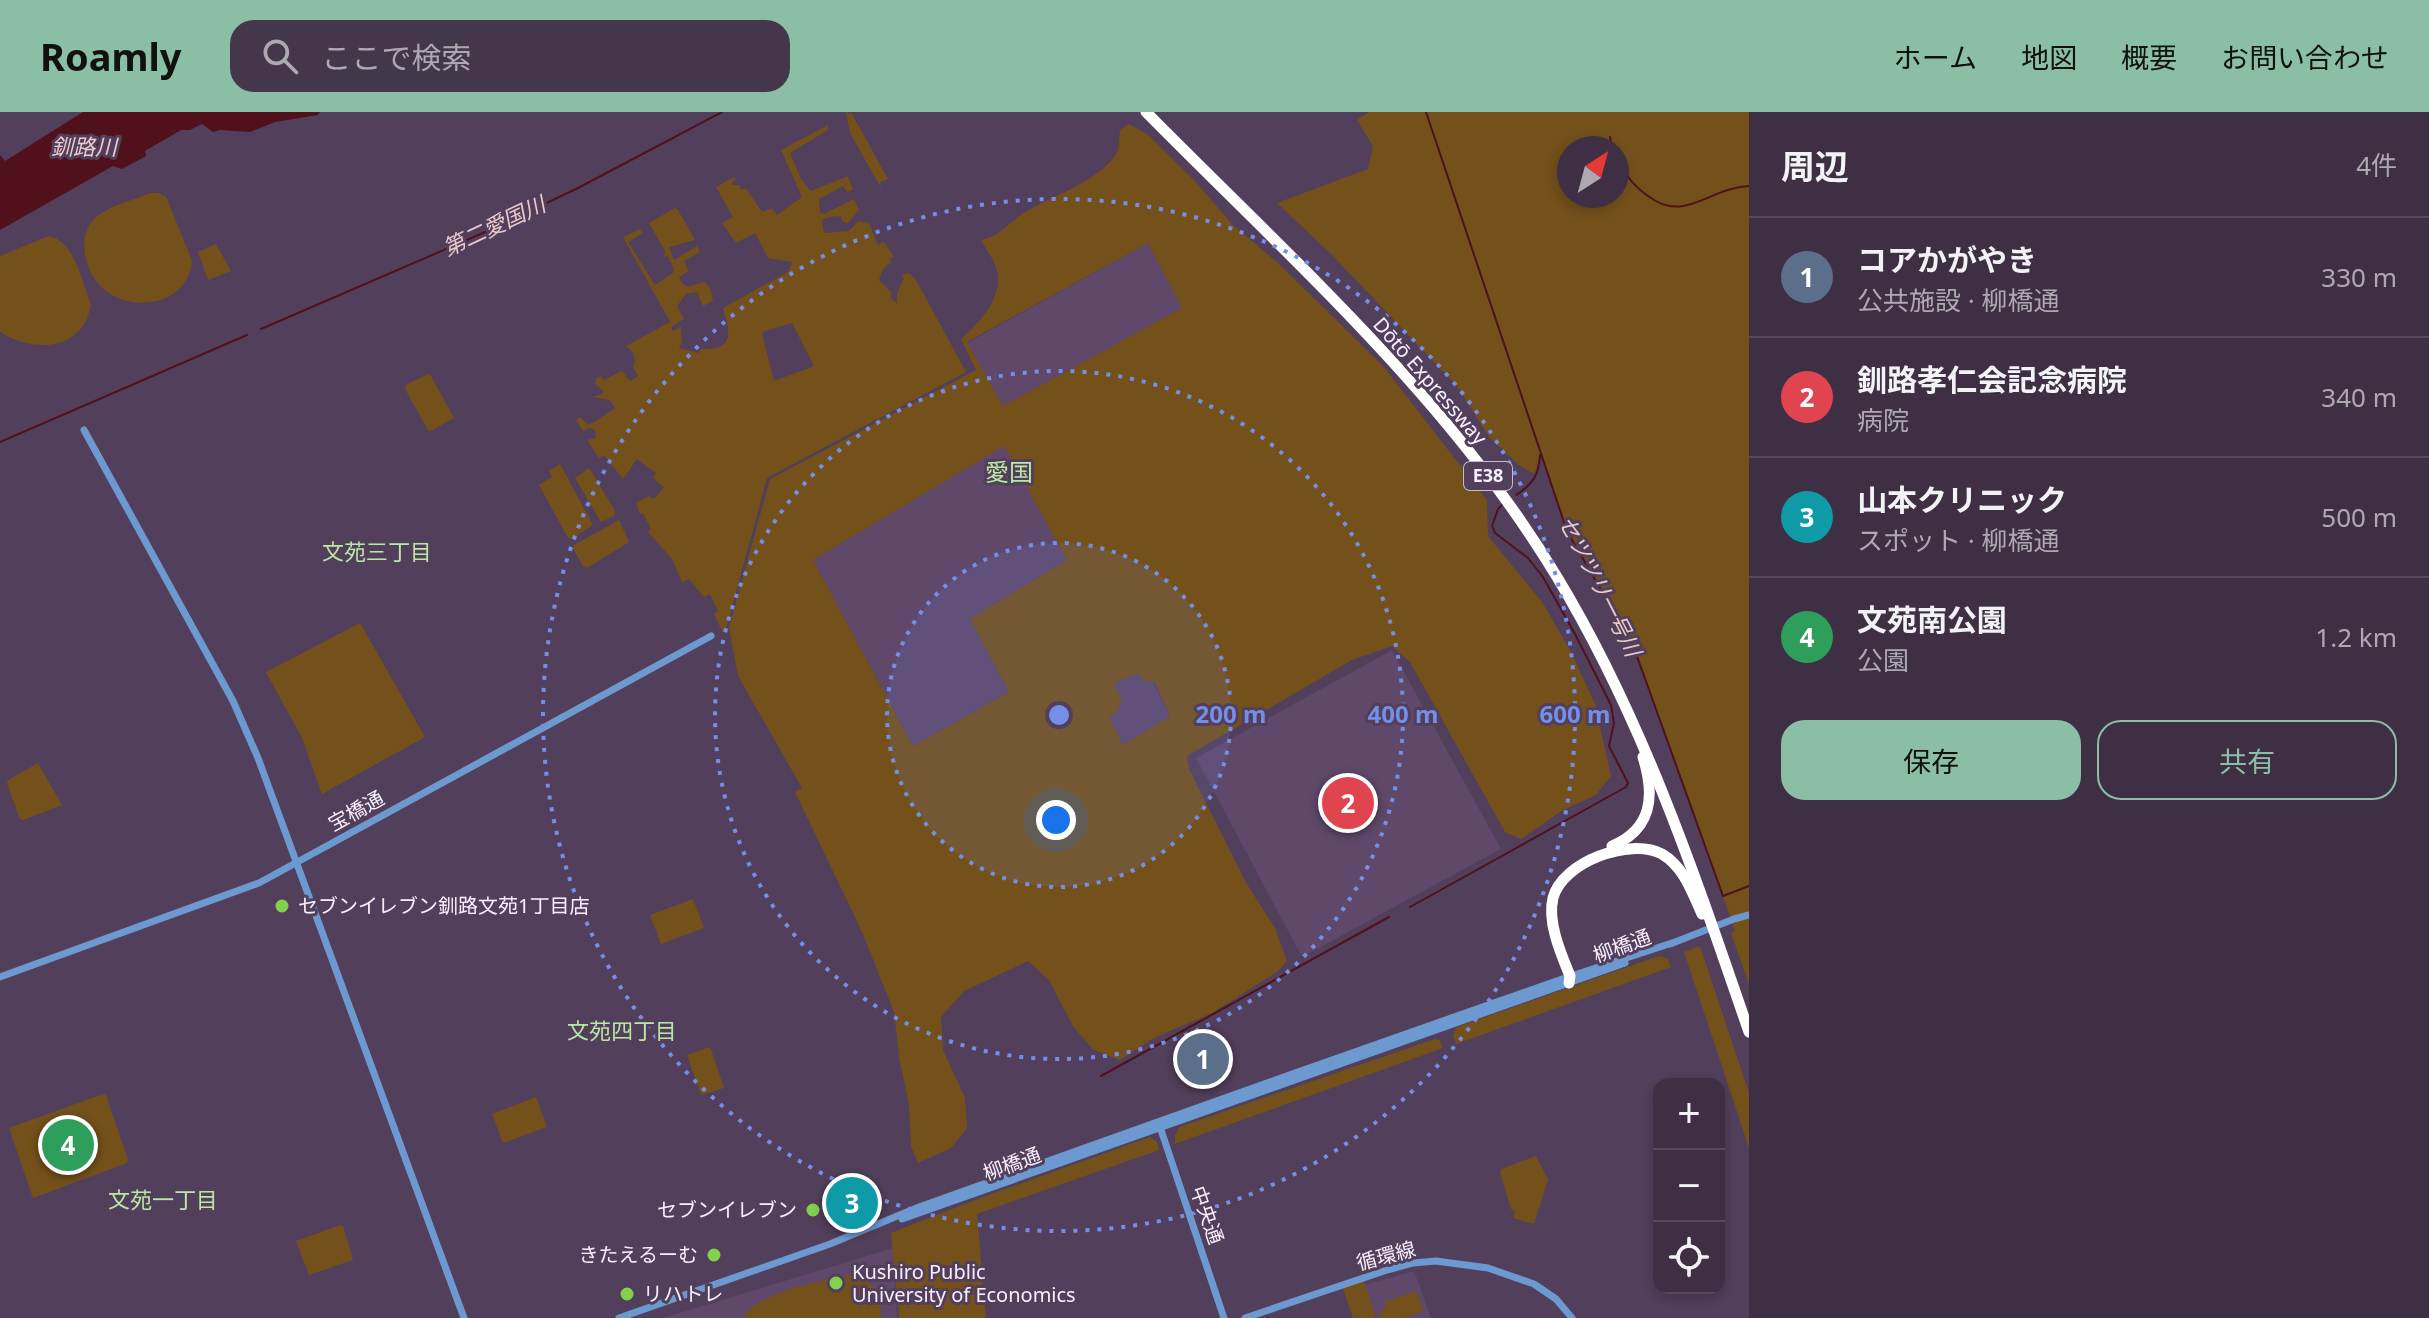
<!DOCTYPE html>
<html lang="ja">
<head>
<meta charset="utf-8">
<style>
  body { margin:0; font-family:"Noto Sans","Noto Sans JP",sans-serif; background:#45374b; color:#f1f3f6 }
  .controls { position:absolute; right:24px; bottom:24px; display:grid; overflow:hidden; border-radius:16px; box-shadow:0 4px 12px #0003 }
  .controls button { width:72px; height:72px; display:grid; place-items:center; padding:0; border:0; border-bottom:2px solid #574a5d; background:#3e2f44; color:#f1f3f6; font:40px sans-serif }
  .compass { position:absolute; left:1557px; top:24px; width:72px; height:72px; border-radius:50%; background:#3e2f44; box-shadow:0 4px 12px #0003; rotate:36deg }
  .you { position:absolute; left:1056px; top:708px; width:28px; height:28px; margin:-20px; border:6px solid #fff; border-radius:50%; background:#1a73e8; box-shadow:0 0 0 12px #1a73e833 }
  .badge { display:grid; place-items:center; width:52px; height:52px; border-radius:50%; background:#8abfa5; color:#fff; font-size:26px; font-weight:700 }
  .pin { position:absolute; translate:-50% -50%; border:4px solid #fff; box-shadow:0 2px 8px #0006 }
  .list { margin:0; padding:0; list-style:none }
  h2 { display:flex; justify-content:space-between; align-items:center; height:104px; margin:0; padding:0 32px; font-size:34px }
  h2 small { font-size:26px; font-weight:400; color:#ada9b2 }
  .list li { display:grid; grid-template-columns:52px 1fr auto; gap:24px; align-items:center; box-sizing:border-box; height:120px; padding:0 32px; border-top:2px solid #574a5d }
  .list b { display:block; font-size:30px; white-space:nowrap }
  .list p { margin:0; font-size:26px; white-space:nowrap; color:#ada9b2 }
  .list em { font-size:26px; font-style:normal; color:#ada9b2 }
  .actions { display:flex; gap:16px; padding:24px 32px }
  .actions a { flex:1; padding:18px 0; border:2px solid #8abfa5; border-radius:24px; text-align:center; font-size:28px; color:#8abfa5 }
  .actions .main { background:#8abfa5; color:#111 }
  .icon { flex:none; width:44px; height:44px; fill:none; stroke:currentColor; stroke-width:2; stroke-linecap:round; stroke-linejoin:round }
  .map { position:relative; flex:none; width:1749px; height:1206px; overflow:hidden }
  header { display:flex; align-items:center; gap:48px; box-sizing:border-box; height:112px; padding:0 40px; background:#8abfa5; color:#111 }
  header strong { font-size:38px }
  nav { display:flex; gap:44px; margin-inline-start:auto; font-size:28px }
  .search { width:560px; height:72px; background:#45374b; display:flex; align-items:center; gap:20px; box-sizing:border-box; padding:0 28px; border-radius:24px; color:#ada9b2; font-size:30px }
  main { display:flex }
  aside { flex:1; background:#3e2f44 }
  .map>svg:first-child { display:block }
</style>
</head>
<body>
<header>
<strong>Roamly</strong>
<div class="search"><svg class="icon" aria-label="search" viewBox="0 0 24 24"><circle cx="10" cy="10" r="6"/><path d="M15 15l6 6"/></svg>ここで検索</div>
<nav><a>ホーム</a><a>地図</a><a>概要</a><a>お問い合わせ</a></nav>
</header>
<main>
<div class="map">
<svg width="1749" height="1206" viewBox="0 0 1749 1206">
  <rect width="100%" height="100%" fill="#523f5b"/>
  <g fill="#5f486a">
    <polygon points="1148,131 1183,196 1003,294 967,231"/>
    <polygon points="1005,333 1067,448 970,507 1009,580 913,634 813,448"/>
    <polygon points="1392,538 1501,737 1302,845 1196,646"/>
    <polygon points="1138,561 1153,569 1170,604 1123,633 1108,605 1115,601 1114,570"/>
    <polygon points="893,1136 897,1206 663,1206"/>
    <polygon points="1414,1159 1431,1206 1376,1206 1365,1173"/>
  </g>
  <g fill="#74511b" fill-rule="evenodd">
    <polygon points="846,0 852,2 888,67 880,70 881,76 850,21"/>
    <path d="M1369,0h380v872l-18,-51 4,-2 -12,-35 -90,-251 -66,-114 -26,-78 -7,21 -15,-9 -30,-28 -32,-51 -125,-131 -55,-52 91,-34 5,-23 -16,-26zM1569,36h48v48h-48z"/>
    <path d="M1129,12l18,10 46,45 39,45 46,39 105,103 104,134 1,36 54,66 28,48 25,54 16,72 -15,19 -33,15 -42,29 -16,-7 -95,-170 -18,-16 -40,14 -165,96 2,13 56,112 30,47 12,33 -10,11 -65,41 -58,25 -34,22 -26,-10 -20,-22 -25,-48 -21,-19 -64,30 -23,26 2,33 22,48 2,30 -16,20 -33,15 -7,-17 -2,-41 -10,-48 -5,-45 -31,-78 -68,-142 7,-4 -64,-112 -9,-48 41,-149 206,-109 -15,-31c17,-14 40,-40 37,-64 -2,-13 -11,-24 -17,-35 20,-5 25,-15 41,-26 25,-16 78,-33 94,-60 4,-6 3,-17 4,-24zM1148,131l34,65 -179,98 -36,-64zM1004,334l63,114 -97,59 39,73 -96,54 -100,-186zM1138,561l8,9 8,-1 16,35 -47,29 -14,-28 7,-4 6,-13 -8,-17z"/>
    <path d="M828,13v5l-38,23 11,26 10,12 37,-15 5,13 -6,3 -4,-6 -24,13 1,13 4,2 30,-15 5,11 -11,13 -5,-1 -2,-6 -12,1 -7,3 2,13 25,-2 9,-10 11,2 9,22 6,-3 10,15 -4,1 1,4 -8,7 -4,11 12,12v7l6,4v-9l7,-16 -3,-3 8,-2 7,7 50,92 -199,106 -41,151 -4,2 -8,-17 4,-3 -8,-17 -6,3 -15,-18 -7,3 -10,-23 -24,-27 3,-3 -8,-16 -3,1 -4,-11 13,-7 5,3 10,-12 -11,-9 3,-5 -19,-14 -14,20 -19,-24 -5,3 -12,-18 9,-2 -1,-8 -6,-2 -6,3 -7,-11 4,-3 7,7 6,-1 22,-15 -5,-8 -18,-3 10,-3 2,-3 -9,-7 1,-5 5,-3 3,4 18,-9 8,10 8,-5 -5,-9c4,-9 1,-15 -7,-21l44,-24 -47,-85 17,-8 3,4 -15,9 27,43 18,-12 1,-4 -6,-13 -4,1 1,-6 -16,-28 26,-15 3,2 17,30 -26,7 5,13 23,-14 3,6 -16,9 5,10 -10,6 3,6 5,4 17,-5 6,6 3,13 -10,5 -6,-14 -11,2 -9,12 7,13 -12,7v5l9,-4 1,14 -3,7 20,5 1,-4c34,1 31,-14 23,-41l65,-36 4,-10 -24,-4 -13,-25 -19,10 -14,-20 11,-6 -17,-30 18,-10 2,1 -5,7h8l2,5 5,-2 16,24 10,-4 5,7 25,-18 -21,-47zM792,211l22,43 -40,15 -12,-47 3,-3z"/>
    <path d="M151,81h8l7,4 26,63c-4,58 -98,58 -107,-6 -2,-13 0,-25 9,-35 14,-13 39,-19 57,-26z"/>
    <path d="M49,124c26,5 33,47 42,68 -8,48 -57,49 -91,28v-76z"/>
    <polygon points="216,132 231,159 208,168 198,140"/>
    <polygon points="428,262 431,264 454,306 429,320 405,277 406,273"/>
    <polygon points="560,352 593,413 571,427 568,426 539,373 552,365 549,359"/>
    <polygon points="589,356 615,399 614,404 601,410 575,366"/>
    <polygon points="619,408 629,430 587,456 583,454 573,436 574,433"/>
    <polygon points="360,511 425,625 322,682 302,626 266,560"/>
    <polygon points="38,651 62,693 23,708 20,707 7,672 8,668"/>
    <polygon points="693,787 704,816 661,832 650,803"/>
    <polygon points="1700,834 1749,981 1749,1036 1684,840"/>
    <polygon points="1659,844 1668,847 1671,855 1456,932 1453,923 1457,915"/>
    <polygon points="1435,927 1440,928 1443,936 1175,1032 1175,1024 1179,1015"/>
    <polygon points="710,935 724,976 701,983 687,943"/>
    <polygon points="103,982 106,983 128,1048 127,1051 33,1086 9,1016"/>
    <polygon points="536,985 547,1015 503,1031 492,1002"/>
    <polygon points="1150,1025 1157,1030 1159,1038 977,1102 986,1206 899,1206 891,1121 975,1088"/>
    <polygon points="1536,1044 1548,1068 1534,1112 1513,1106 1515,1099 1511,1097 1500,1061 1501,1057"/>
    <polygon points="340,1113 343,1114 353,1148 309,1163 296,1129"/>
    <path d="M846,1163c25,-1 36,20 35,43h-138c14,-25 75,-36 103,-43z"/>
    <polygon points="1363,1166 1376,1206 1353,1206 1342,1173"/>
    <polygon points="1416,1179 1423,1199 1403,1206 1381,1206 1379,1200 1386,1197 1384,1190"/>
  </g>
  <polygon fill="#50111c" points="83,0 320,0 318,3 275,10 250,20 220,18 213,20 202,12 190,18 181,18 145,39 146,44 122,57 113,54 0,118 0,43 5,49"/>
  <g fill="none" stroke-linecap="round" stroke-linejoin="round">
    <g stroke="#50111c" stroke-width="2">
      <polyline points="1426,0 1567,419 1633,533 1723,784 1749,774"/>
      <polyline points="1610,25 1612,36"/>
      <path d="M1617,44c5,7 7,15 12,22 5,7 12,13 19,18 37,28 60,-8 101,-10"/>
      <polyline points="261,217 490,118 578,76 722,0"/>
      <polyline points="0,330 247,223"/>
      <path d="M1516,383c17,-11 23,-20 24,-40"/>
      <polyline points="1410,795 1626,675 1628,671 1609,634 1614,611 1611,593 1575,522 1543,465 1528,446 1495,421 1492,414 1498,397 1503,392"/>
      <polyline points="1101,964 1389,805"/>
    </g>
    <g stroke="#6d99d1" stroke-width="7">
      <polyline points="84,318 233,589 258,646 464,1206"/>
      <polyline points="1670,832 1734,807 1749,803"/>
      <polyline points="0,865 259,771 711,524"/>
      <polyline points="1159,1012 1224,1206"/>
      <polyline points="902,1107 1625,851"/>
      <polyline points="619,1206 830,1132 919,1095 1295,961 1565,866 1672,831"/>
      <polyline points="1245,1206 1384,1159 1413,1151 1436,1149 1488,1156 1534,1172 1556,1187 1572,1206"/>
    </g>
    <g stroke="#fff" stroke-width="11">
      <path d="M1146,0c144,146 304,287 411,465 86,142 138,298 192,455"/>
      <path d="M1612,734c41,-17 43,-51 31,-89"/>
      <path d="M1569,871l1,-7c-9,-22 -23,-54 -17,-78 9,-36 77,-61 109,-44 22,13 30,38 40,60"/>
    </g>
  </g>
  <circle cx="1059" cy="603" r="172" fill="#758ee7" fill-opacity=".12"/>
  <g fill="none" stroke="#758ee7" stroke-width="4" stroke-dasharray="4 8">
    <circle cx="1059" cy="603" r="172"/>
    <circle cx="1059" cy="603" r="344"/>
    <circle cx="1059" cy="603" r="516"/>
  </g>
  <g fill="#83d04f" stroke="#523f5b" stroke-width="3">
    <circle cx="282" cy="794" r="8"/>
    <circle cx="813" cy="1098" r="8"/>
    <circle cx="714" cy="1143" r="8"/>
    <circle cx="836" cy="1171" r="8"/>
    <circle cx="627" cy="1182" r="8"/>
  </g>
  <g text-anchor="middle" stroke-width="6" stroke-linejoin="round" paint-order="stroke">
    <rect fill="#523f5b" stroke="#c6bacc" stroke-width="2" x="1464" y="350" width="48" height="28" rx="6"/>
    <g font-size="18" font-weight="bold" fill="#f8effd">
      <text x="1488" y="370">E38</text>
    </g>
    <g font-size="20" fill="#f8effd" stroke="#523f5b">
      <text transform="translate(1430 269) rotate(49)" y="7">Dōtō Expressway</text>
      <text transform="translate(356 699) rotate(-29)" y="7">宝橋通</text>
      <text transform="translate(1622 834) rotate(-20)" y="7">柳橋通</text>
      <text transform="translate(1012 1052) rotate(-20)" y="7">柳橋通</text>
      <text transform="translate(1207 1103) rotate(71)" y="7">中央通</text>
      <text transform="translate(1386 1144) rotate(-15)" y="7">循環線</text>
    </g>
    <g font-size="20" fill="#f8effd" stroke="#523f5b" text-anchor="start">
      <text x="298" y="801">セブンイレブン釧路文苑1丁目店</text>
      <text x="797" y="1105" text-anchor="end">セブンイレブン</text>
      <text x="698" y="1150" text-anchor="end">きたえるーむ</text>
      <text x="852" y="1167">Kushiro Public<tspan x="852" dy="23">University of Economics</tspan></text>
      <text x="643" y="1189">リハトレ</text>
    </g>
    <g font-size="22" font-style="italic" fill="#ebcbcc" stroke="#523f5b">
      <text x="84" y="43">釧路川</text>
      <text transform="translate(494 114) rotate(-25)" y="8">第二愛国川</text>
      <text transform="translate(1600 474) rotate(63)" y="8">セツツリ一号川</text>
    </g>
    <g font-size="22" fill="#bbe7a4" stroke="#523f5b">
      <text x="377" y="448">文苑三丁目</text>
      <text x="622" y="927">文苑四丁目</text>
      <text x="163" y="1096">文苑一丁目</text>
    </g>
    <g font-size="24" fill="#bbe7a4" stroke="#523f5b">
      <text x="1009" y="369">愛国</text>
    </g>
  </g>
  <circle cx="1059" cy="603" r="12" fill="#758ee7" stroke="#523f5b" stroke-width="4"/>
  <g font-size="24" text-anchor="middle" font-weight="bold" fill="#758ee7" stroke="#523f5b" stroke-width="6" stroke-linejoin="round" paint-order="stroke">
    <text x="1231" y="611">200 m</text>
    <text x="1403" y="611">400 m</text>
    <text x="1575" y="611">600 m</text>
  </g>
</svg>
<div class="controls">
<button>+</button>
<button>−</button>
<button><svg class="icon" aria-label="locate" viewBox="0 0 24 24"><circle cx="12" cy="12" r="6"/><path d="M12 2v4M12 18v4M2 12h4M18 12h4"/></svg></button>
</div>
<svg class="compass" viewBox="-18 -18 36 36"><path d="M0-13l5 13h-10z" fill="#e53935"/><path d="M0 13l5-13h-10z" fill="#ada9b2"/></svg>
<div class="you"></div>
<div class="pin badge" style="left:1203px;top:947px;background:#5c6f8a">1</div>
<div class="pin badge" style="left:1348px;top:691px;background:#e0444e">2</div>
<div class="pin badge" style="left:852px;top:1091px;background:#0f9aa8">3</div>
<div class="pin badge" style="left:68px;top:1033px;background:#2e9e5b">4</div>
</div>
<aside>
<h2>周辺<small>4件</small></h2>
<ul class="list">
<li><span class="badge" style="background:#5c6f8a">1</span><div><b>コアかがやき</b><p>公共施設 · 柳橋通</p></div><em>330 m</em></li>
<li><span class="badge" style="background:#e0444e">2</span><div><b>釧路孝仁会記念病院</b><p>病院</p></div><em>340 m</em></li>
<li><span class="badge" style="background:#0f9aa8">3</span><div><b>山本クリニック</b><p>スポット · 柳橋通</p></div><em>500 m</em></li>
<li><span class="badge" style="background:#2e9e5b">4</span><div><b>文苑南公園</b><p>公園</p></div><em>1.2 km</em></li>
</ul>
<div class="actions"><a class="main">保存</a><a>共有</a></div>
</aside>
</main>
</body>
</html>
